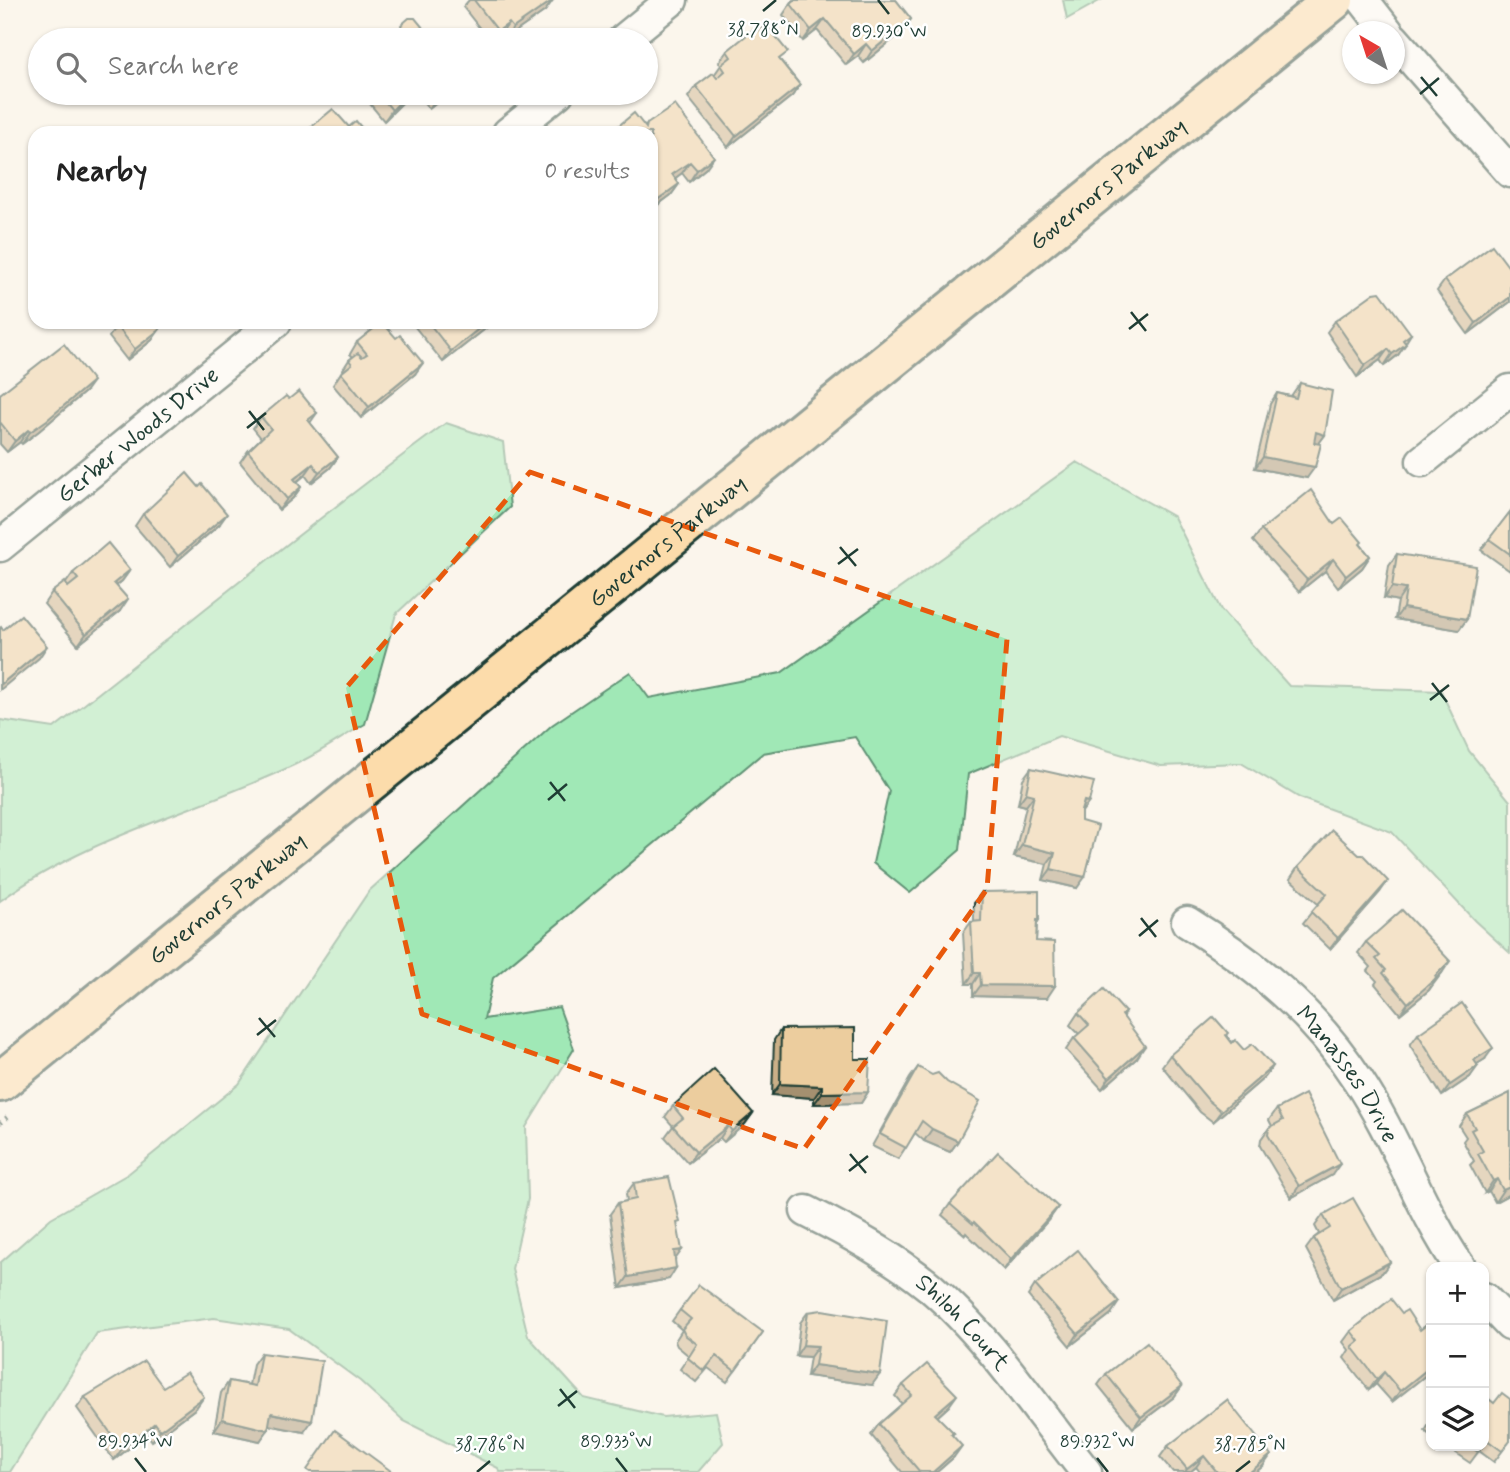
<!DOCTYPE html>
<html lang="en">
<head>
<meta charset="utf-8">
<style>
  body { margin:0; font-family:Mynerve,sans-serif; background:#f2f2f2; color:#222 }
  .controls { position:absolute; right:21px; bottom:21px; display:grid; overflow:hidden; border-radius:14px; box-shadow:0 2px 5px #0004 }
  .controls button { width:63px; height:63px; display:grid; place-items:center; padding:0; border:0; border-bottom:2px solid #e0e0e0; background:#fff; color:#222; font:35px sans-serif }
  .compass { position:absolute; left:1342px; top:21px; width:63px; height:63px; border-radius:50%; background:#fff; box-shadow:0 2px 5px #0004; rotate:321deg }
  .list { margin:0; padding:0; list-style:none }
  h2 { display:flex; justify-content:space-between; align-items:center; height:91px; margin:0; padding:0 28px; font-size:30px }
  h2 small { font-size:23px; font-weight:400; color:#767676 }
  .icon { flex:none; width:38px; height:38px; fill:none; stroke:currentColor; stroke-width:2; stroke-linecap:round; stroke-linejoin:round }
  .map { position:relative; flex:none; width:1510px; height:1472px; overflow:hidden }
  .search { position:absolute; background:#fff; box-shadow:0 2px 5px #0004; left:28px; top:28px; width:630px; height:77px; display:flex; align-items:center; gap:18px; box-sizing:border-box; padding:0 24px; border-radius:38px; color:#767676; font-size:26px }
  .panel { position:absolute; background:#fff; box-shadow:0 2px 5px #0004; left:28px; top:126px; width:630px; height:203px; border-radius:21px }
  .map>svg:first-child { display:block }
</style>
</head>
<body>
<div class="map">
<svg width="1510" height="1472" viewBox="0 0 1510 1472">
  <rect width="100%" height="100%" fill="#fbf5ec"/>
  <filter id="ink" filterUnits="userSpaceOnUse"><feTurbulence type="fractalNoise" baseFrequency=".0143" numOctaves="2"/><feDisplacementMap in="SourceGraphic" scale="14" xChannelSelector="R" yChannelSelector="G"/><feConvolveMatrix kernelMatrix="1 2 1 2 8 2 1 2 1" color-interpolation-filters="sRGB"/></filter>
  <g filter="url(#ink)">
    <g fill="#a0e8b6" stroke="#609275" stroke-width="2">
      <polygon points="1063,0 1101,0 1067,19"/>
      <path d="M446,423l57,19 7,65 -114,107 -31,110c-23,13 -45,29 -69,40 -98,47 -208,72 -296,137v-181l54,8c131,-102 259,-207 392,-305z"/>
      <polygon points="1077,462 1174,517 1221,610 1289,686 1441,691 1469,751 1510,801 1510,953 1475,921 1392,832 1300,798 1241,763 1161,766 1059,736 968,774 960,850 910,893 873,863 889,791 855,737 763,753 493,978 484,1019 559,1007 574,1049 526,1127 528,1199 512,1269 528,1336 584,1398 663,1417 716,1412 723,1443 698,1472 500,1472 498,1468 404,1421 360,1381 289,1329 214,1318 97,1333 10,1472 0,1472 0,1263 51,1218 128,1174 239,1084 369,891 552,725 630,672 649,698 781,673"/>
    </g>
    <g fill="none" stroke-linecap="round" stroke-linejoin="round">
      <defs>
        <g id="street">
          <polyline points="1363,0 1388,32"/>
          <polyline points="1394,39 1510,172"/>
          <polyline points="623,40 672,0"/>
          <polyline points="508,133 558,93"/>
          <polyline points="1422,461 1510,390"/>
          <path id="s1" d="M0,546l276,-224"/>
          <path id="s2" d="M1187,922c68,42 127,90 171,158 39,59 62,129 102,187"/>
          <path id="s3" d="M806,1211c44,22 86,45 124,76 59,50 107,124 156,185"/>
          <polyline points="1484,1298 1510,1325"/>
        </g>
        <g id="primary">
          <path id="s4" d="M0,1082l1334,-1082"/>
        </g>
      </defs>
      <use href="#street" stroke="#1f3d34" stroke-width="35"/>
      <use href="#primary" stroke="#1f3d34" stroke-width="44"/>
      <polyline stroke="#1f3d34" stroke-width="4.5" stroke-dasharray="2 5" stroke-linecap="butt" points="0,1123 10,1115"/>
      <use href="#street" stroke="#fff" stroke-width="30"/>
      <use href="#primary" stroke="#fcdcab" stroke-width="38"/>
    </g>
    <g fill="#cbb088" stroke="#1f3d34" stroke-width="2">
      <polygon points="469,0 553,0 545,11 505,39 501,34 493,40 489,40 463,7"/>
      <polygon points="793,0 896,0 911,19 903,31 864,63 858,56 846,65 817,30 803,41 783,15"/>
      <polygon points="727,51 781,61 800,85 792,96 728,147 688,97 696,86 714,75 721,65 719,62"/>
      <polygon points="361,93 412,93 384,121"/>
      <polygon points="417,93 449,93 429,109"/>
      <polygon points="647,124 706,168 689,182 682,173 675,178 679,184 671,195 651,210 651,133 645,127"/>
      <polygon points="1510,269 1510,302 1468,334 1437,291 1445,280"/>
      <polygon points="1335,321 1411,334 1398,355 1384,366 1380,360 1357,377 1327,332"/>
      <polygon points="112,322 163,322 152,340 127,360 109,337 116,327"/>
      <polygon points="411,322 494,322 443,362"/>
      <polygon points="357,342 415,374 361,418 333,385 349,360 353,357 350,354"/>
      <polygon points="1300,383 1325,435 1319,443 1307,478 1255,468 1270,404 1277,393 1291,396"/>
      <polygon points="85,392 39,431 22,444 20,442 7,452 0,444 0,394"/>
      <polygon points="289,399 317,413 310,423 338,457 330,468 311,483 305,475 297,482 301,487 293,498 279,510 240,462 248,451 261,438 253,428 261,417"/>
      <polygon points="1510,512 1510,571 1481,550"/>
      <polygon points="143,514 219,525 170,567 135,526"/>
      <polygon points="1334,524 1361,545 1370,556 1362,568 1338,588 1325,571 1299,592 1253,541 1261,530"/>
      <polygon points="1397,554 1467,619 1459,630 1395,619 1398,601 1384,598 1389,565"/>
      <polygon points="130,570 122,581 116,586 120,611 78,645 44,604 52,592 66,583 73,573"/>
      <polygon points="1031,768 1089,802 1081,813 1077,888 1043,880 1047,864 1014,857 1026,806 1018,804 1023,779"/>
      <polygon points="1298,867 1380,892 1330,949 1303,923 1318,904 1290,879"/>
      <polygon points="982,892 1039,920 1037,924 1036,941 1047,998 973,996 973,984 966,984 963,933 971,922 974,922 974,903"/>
      <polygon points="1366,942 1442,973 1429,990 1400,1014 1375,984 1377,981 1368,971 1371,967 1358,953"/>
      <polygon points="1125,1012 1123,1016 1137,1058 1102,1089 1066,1050 1074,1038 1079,1034 1070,1025 1078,1013"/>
      <polygon points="781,1029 855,1059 868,1092 861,1103 814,1104 814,1098 772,1095 774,1040"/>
      <polygon points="1418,1034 1485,1059 1477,1064 1470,1077 1442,1096 1410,1045"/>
      <polygon points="1226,1036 1232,1043 1273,1066 1265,1077 1213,1122 1200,1112 1162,1066 1170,1055"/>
      <polygon points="918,1067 958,1141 950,1152 924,1141 915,1133 898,1159 872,1146 910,1078"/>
      <polygon points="1510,1093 1510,1194 1495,1202 1489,1191 1485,1193 1470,1165 1474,1161 1463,1141 1466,1137 1459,1126 1467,1114"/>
      <polygon points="673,1106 753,1113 745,1124 724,1142 720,1138 688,1163 665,1137 673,1126 665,1117"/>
      <polygon points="1277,1109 1332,1175 1291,1198 1260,1146 1261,1139 1269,1128 1272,1126 1269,1120"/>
      <polygon points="634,1183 677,1225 675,1259 669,1279 620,1288 610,1214 618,1203 627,1201 626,1194"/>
      <polygon points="950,1204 1058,1207 1050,1218 1004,1270 966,1233 965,1235 942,1215"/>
      <polygon points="1323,1215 1390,1262 1382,1273 1333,1300 1306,1249 1314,1238 1319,1234 1315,1226"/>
      <polygon points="1035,1285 1111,1314 1070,1346 1028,1296"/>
      <polygon points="680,1310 763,1332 727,1382 708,1368 696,1382 680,1369 689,1356 677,1346 675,1341 682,1330 672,1321"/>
      <polygon points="808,1312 872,1385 807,1376 810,1357 796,1356 800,1323"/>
      <polygon points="1402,1313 1420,1330 1431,1324 1431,1371 1392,1402 1376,1384 1369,1390 1344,1358 1349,1350 1343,1342 1351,1331"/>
      <polygon points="261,1353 304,1432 269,1425 260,1441 214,1431 221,1393 229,1381 249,1385 253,1364"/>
      <polygon points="1106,1374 1182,1386 1174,1397 1133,1428 1098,1385"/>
      <polygon points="903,1385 949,1406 937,1417 954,1433 952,1435 954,1457 937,1472 902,1472 871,1435 879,1424 902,1404 895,1396"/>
      <polygon points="163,1387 196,1408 152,1441 147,1434 114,1460 77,1408 85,1397"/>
      <polygon points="1484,1395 1510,1441 1494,1462 1479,1451 1470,1463 1445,1446 1484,1446"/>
      <polygon points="1431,1421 1431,1436 1425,1431"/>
      <polygon points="1168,1446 1263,1466 1256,1472 1200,1472 1196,1467 1190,1472 1173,1472 1160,1457"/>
    </g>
    <g fill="#a5906f" stroke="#1f3d34" stroke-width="2">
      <polygon points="553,0 545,11 505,39 513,28"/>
      <polygon points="825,19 817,30 803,41 811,30"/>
      <polygon points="911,19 903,31 864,63 872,51"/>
      <polygon points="509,23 501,34 492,40 498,31"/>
      <polygon points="866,44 858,56 846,65 854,54"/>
      <polygon points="800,85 792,96 728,147 736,136"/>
      <polygon points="409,93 412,93 384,121 392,110"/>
      <polygon points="443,93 449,93 429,109 437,97"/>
      <polygon points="714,157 706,168 689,182 697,170"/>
      <polygon points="690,162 682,173 665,186 672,174"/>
      <polygon points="679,184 671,195 651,210 657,200"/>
      <polygon points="1510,297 1510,302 1468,334 1476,323"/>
      <polygon points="159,322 163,322 160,327 148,336 156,324"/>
      <polygon points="487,322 494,322 443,362 451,351"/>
      <polygon points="160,329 152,340 127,360 135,349"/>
      <polygon points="1406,344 1398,355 1384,366 1392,354"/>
      <polygon points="1388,349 1380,360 1357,377 1365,365"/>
      <polygon points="423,363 415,374 361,418 369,407"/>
      <polygon points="93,381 85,392 39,431 22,444 30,432"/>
      <polygon points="28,430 20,442 7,452 15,441"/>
      <polygon points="1316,432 1325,435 1317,446 1308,444"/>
      <polygon points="338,457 330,468 311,483 319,472"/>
      <polygon points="1263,457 1315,467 1307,478 1255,468"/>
      <polygon points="313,464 305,475 286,490 294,479"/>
      <polygon points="301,487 293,498 279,510 287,499"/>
      <polygon points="227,514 219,525 170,567 178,556"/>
      <polygon points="1370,556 1362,568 1338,588 1346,576"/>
      <polygon points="1333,559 1325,571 1299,592 1307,580"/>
      <polygon points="130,570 122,581 106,594 114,583"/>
      <polygon points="1392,587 1406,589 1398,601 1384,598"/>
      <polygon points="128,599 120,611 78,645 86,634"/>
      <polygon points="1403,608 1467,619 1459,630 1395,619"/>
      <polygon points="47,646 39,658 0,690 0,685"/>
      <polygon points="1026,793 1034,795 1026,806 1018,804"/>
      <polygon points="1084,801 1089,802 1081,813"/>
      <polygon points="1022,845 1055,853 1047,864 1014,857"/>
      <polygon points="1051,869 1085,877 1077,888 1043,880"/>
      <polygon points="1388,881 1380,892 1330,949 1338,938"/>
      <polygon points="1450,961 1442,973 1432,982 1436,978 1429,990 1400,1014 1408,1003"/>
      <polygon points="974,973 980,973 973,984 966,984"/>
      <polygon points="981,985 1055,986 1047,998 973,996"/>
      <polygon points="1145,1046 1137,1058 1102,1089 1109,1078"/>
      <polygon points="1493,1048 1485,1059 1466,1071 1474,1060"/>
      <polygon points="1273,1066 1265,1077 1213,1122 1221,1111"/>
      <polygon points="1478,1066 1470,1077 1442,1096 1450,1085"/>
      <polygon points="780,1084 822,1086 814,1098 772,1095"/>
      <polygon points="868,1092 861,1103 814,1104 822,1093"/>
      <polygon points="753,1113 745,1124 724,1142 732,1131"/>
      <polygon points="728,1126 720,1138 688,1163 696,1152"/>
      <polygon points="932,1129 958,1141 950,1152 924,1141"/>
      <polygon points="1340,1164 1332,1175 1291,1198 1299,1186"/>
      <polygon points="1497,1179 1489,1191 1485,1193 1493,1181"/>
      <polygon points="1510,1187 1510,1194 1495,1202 1503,1190"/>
      <polygon points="1058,1207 1050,1218 1004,1270 1011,1259"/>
      <polygon points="682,1250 674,1261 674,1251"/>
      <polygon points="1390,1262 1382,1273 1333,1300 1341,1288"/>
      <polygon points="676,1268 669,1279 620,1288 628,1277"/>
      <polygon points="1119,1302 1111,1314 1070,1346 1078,1334"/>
      <polygon points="803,1345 818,1346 810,1357 796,1356"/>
      <polygon points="815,1365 880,1374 872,1385 807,1376"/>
      <polygon points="1431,1366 1431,1371 1392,1402 1400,1391"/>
      <polygon points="1384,1372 1376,1384 1369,1390 1377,1379"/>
      <polygon points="1182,1386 1174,1397 1133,1428 1141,1417"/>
      <polygon points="957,1395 949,1406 927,1426 935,1414"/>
      <polygon points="204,1397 196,1408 152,1441 160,1430"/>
      <polygon points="271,1413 312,1421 304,1432 263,1424"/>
      <polygon points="222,1419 268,1430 260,1441 214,1431"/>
      <polygon points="155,1423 147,1434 114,1460 122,1449"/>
      <polygon points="962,1446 954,1457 937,1472 933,1472"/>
      <polygon points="1271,1455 1263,1466 1256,1472 1250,1472"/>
      <polygon points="1204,1456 1196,1467 1190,1472 1185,1472 1187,1469"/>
    </g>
    <g fill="#eccd9e" stroke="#1f3d34" stroke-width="2">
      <polygon points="474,0 553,0 513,28 509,23 498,31"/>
      <polygon points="796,0 896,0 911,19 872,51 866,44 854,54 825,19 811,30 791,4"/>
      <polygon points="409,18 415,18 433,40 388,40 402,28 401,25"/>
      <polygon points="766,25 788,52 779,59 800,85 736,136 696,86 713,73 717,78 725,71 721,65 731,57 727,51 753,30 755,33"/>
      <polygon points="378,93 409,93 392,110"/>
      <polygon points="434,93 443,93 437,97"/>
      <polygon points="675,105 714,157 697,170 690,162 672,174 679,184 657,200 651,191 651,133 610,133 634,113 646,128 647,124"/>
      <polygon points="333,109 349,127 356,121 366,133 304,133"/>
      <polygon points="1492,245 1510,269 1510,297 1476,323 1445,280"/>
      <polygon points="1380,292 1411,334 1403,340 1406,344 1392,354 1388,349 1365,365 1335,321 1374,293"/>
      <polygon points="121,322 159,322 156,324 160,329 135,349 117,326"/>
      <polygon points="382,322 396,338 400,335 423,363 369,407 341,373 352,364 349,360 358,353 362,357 367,354 357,342"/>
      <polygon points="428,322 487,322 451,351"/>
      <polygon points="64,344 93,381 47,420 30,432 28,430 15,441 0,422 0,394"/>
      <polygon points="1300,383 1332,391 1325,435 1316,432 1314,443 1321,444 1315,467 1263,457 1277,393 1296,398"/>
      <polygon points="299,391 317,413 308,420 338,457 319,472 313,464 294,479 301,487 287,499 248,451 271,429 261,417 286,396 289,399"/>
      <polygon points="187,473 199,487 202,484 227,514 178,556 143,514"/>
      <polygon points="1311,490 1334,524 1342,518 1362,542 1360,544 1370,556 1346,576 1333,559 1307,580 1261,530"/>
      <polygon points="1510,512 1510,554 1489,539"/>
      <polygon points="108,543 130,570 114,583 128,599 86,634 52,592 65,582 68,587 78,579 73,573"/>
      <polygon points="1397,554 1476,566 1467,619 1403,608 1406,589 1392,587"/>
      <polygon points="21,615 47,646 0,685 0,628 1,627 3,630"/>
      <polygon points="1031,768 1094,782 1089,802 1084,801 1081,811 1081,821 1098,826 1085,877 1051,869 1055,853 1022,845 1034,795 1026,793"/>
      <polygon points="1332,830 1359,855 1363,855 1388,881 1338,938 1311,912 1327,894 1298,867"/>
      <polygon points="1039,891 1039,920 1037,920 1036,941 1054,942 1055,986 981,985 980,973 974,973 971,922 981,921 982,892"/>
      <polygon points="1402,910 1450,961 1435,976 1436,978 1408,1003 1383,973 1386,970 1376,959 1380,956 1366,942"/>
      <polygon points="1104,989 1125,1012 1122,1015 1145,1046 1109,1078 1074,1038 1089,1025 1078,1013"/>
      <polygon points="1462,1003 1493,1048 1474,1060 1478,1066 1450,1085 1418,1034"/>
      <polygon points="1214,1017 1228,1033 1226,1035 1232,1043 1235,1040 1244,1050 1252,1044 1273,1066 1221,1111 1208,1100 1170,1055"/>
      <polygon points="855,1028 855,1059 870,1059 868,1092 822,1093 822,1086 780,1084 781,1029"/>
      <polygon points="918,1067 932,1075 938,1073 947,1082 980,1101 958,1141 932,1129 922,1121 906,1148 880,1134"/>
      <polygon points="714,1069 753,1113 732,1131 728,1126 696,1152 673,1126 683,1118 673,1106"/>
      <polygon points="1510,1093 1510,1187 1503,1190 1497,1179 1493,1181 1478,1154 1483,1151 1471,1130 1475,1128 1467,1114"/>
      <polygon points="1305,1094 1340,1164 1299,1186 1268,1135 1269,1128 1283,1120 1277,1109"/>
      <polygon points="998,1152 1058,1207 1011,1259 974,1222 973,1224 950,1204"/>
      <polygon points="669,1177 680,1222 677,1223 682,1250 674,1251 676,1268 628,1277 618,1203 636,1199 634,1183"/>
      <polygon points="1353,1198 1390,1262 1341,1288 1314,1238 1330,1228 1323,1215"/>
      <polygon points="1078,1250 1119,1302 1078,1334 1035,1285"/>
      <polygon points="699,1285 763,1332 735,1371 716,1356 704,1371 688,1358 697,1344 685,1335 682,1329 691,1319 680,1310"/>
      <polygon points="1391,1299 1402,1313 1407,1310 1420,1330 1430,1322 1431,1324 1431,1366 1400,1391 1384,1372 1377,1379 1352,1347 1359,1341 1351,1331"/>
      <polygon points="822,1310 887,1321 880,1374 815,1365 818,1346 803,1345 808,1312"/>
      <polygon points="1147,1342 1182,1386 1141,1417 1106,1374"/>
      <polygon points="261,1353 322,1361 312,1421 271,1413 268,1430 222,1419 229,1381 255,1386"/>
      <polygon points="144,1361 163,1387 187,1372 204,1397 160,1430 155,1423 122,1449 85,1397"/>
      <polygon points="927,1364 957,1395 935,1414 954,1433 951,1434 962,1446 933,1472 920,1472 879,1424 912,1395 903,1385"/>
      <polygon points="1502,1393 1510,1399 1510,1441 1502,1451 1487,1440 1484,1444 1484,1395 1494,1403"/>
      <polygon points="1227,1400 1271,1455 1250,1472 1217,1472 1204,1456 1187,1469 1168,1446"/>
      <polygon points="335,1430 391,1471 389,1472 310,1472 307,1470"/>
      <polygon points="1469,1446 1483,1446 1478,1452"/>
    </g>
  </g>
  <path d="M0 0H1510V1472H0ZM530,472l477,167 -20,250 -183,260 -382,-135 -76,-326z" fill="#fbf5ec" fill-opacity=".55" fill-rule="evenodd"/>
  <path fill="none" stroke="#e8590c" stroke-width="5" stroke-dasharray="14 9" stroke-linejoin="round" d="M530,472l477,167 -20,250 -183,260 -382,-135 -76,-326z"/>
  <path fill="none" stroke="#1f3d34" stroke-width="2.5" d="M878,0l11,14M763,11l13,-11M1421,77l16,19M1420,94l19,-16M1131,312l15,19M1129,329l19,-15M249,411l15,19M247,428l19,-15M840,547l16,19M838,564l20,-15M1432,683l15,19M1430,700l19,-15M550,782l15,19M548,800l19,-16M1141,918l15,19M1139,936l19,-16M259,1018l16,19M257,1035l19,-15M850,1154l16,19M849,1171l19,-15M560,1389l15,19M558,1406l19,-15M135,1458l11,14M616,1458l11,14M1097,1458l11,14M477,1472l13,-11M1236,1472l14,-11"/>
  <g text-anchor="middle" stroke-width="5" stroke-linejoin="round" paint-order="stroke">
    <g font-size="24" fill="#1f3d34" stroke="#fff">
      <text dy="8" stroke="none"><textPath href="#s4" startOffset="1426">Governors Parkway</textPath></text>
      <text dy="8" stroke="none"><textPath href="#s1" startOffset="177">Gerber Woods Drive</textPath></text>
      <text dy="8" stroke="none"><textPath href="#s4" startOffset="859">Governors Parkway</textPath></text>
      <text dy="8" stroke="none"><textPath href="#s4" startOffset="292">Governors Parkway</textPath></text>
      <text dy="8" stroke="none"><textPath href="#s2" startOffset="224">Manasses Drive</textPath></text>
      <text dy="8" stroke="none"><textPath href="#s3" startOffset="194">Shiloh Court</textPath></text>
    </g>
  </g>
  <g font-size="18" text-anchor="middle" fill="#1f3d34" stroke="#fff" stroke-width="5" stroke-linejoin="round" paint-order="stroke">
    <text x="763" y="35">38.788°N</text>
    <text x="889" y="37">89.930°W</text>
    <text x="135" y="1447">89.934°W</text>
    <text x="616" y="1447">89.933°W</text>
    <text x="1097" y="1447">89.932°W</text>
    <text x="490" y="1450">38.786°N</text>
    <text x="1250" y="1450">38.785°N</text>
  </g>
</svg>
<div class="controls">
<button>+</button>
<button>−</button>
<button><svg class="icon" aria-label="layers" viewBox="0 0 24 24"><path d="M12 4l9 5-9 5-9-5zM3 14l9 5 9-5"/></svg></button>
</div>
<svg class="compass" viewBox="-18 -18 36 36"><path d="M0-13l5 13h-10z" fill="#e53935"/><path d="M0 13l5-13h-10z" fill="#767676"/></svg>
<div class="search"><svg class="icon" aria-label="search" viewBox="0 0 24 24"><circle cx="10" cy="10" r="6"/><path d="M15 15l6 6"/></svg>Search here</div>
<section class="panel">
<h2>Nearby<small>0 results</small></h2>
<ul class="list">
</ul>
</section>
</div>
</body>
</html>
